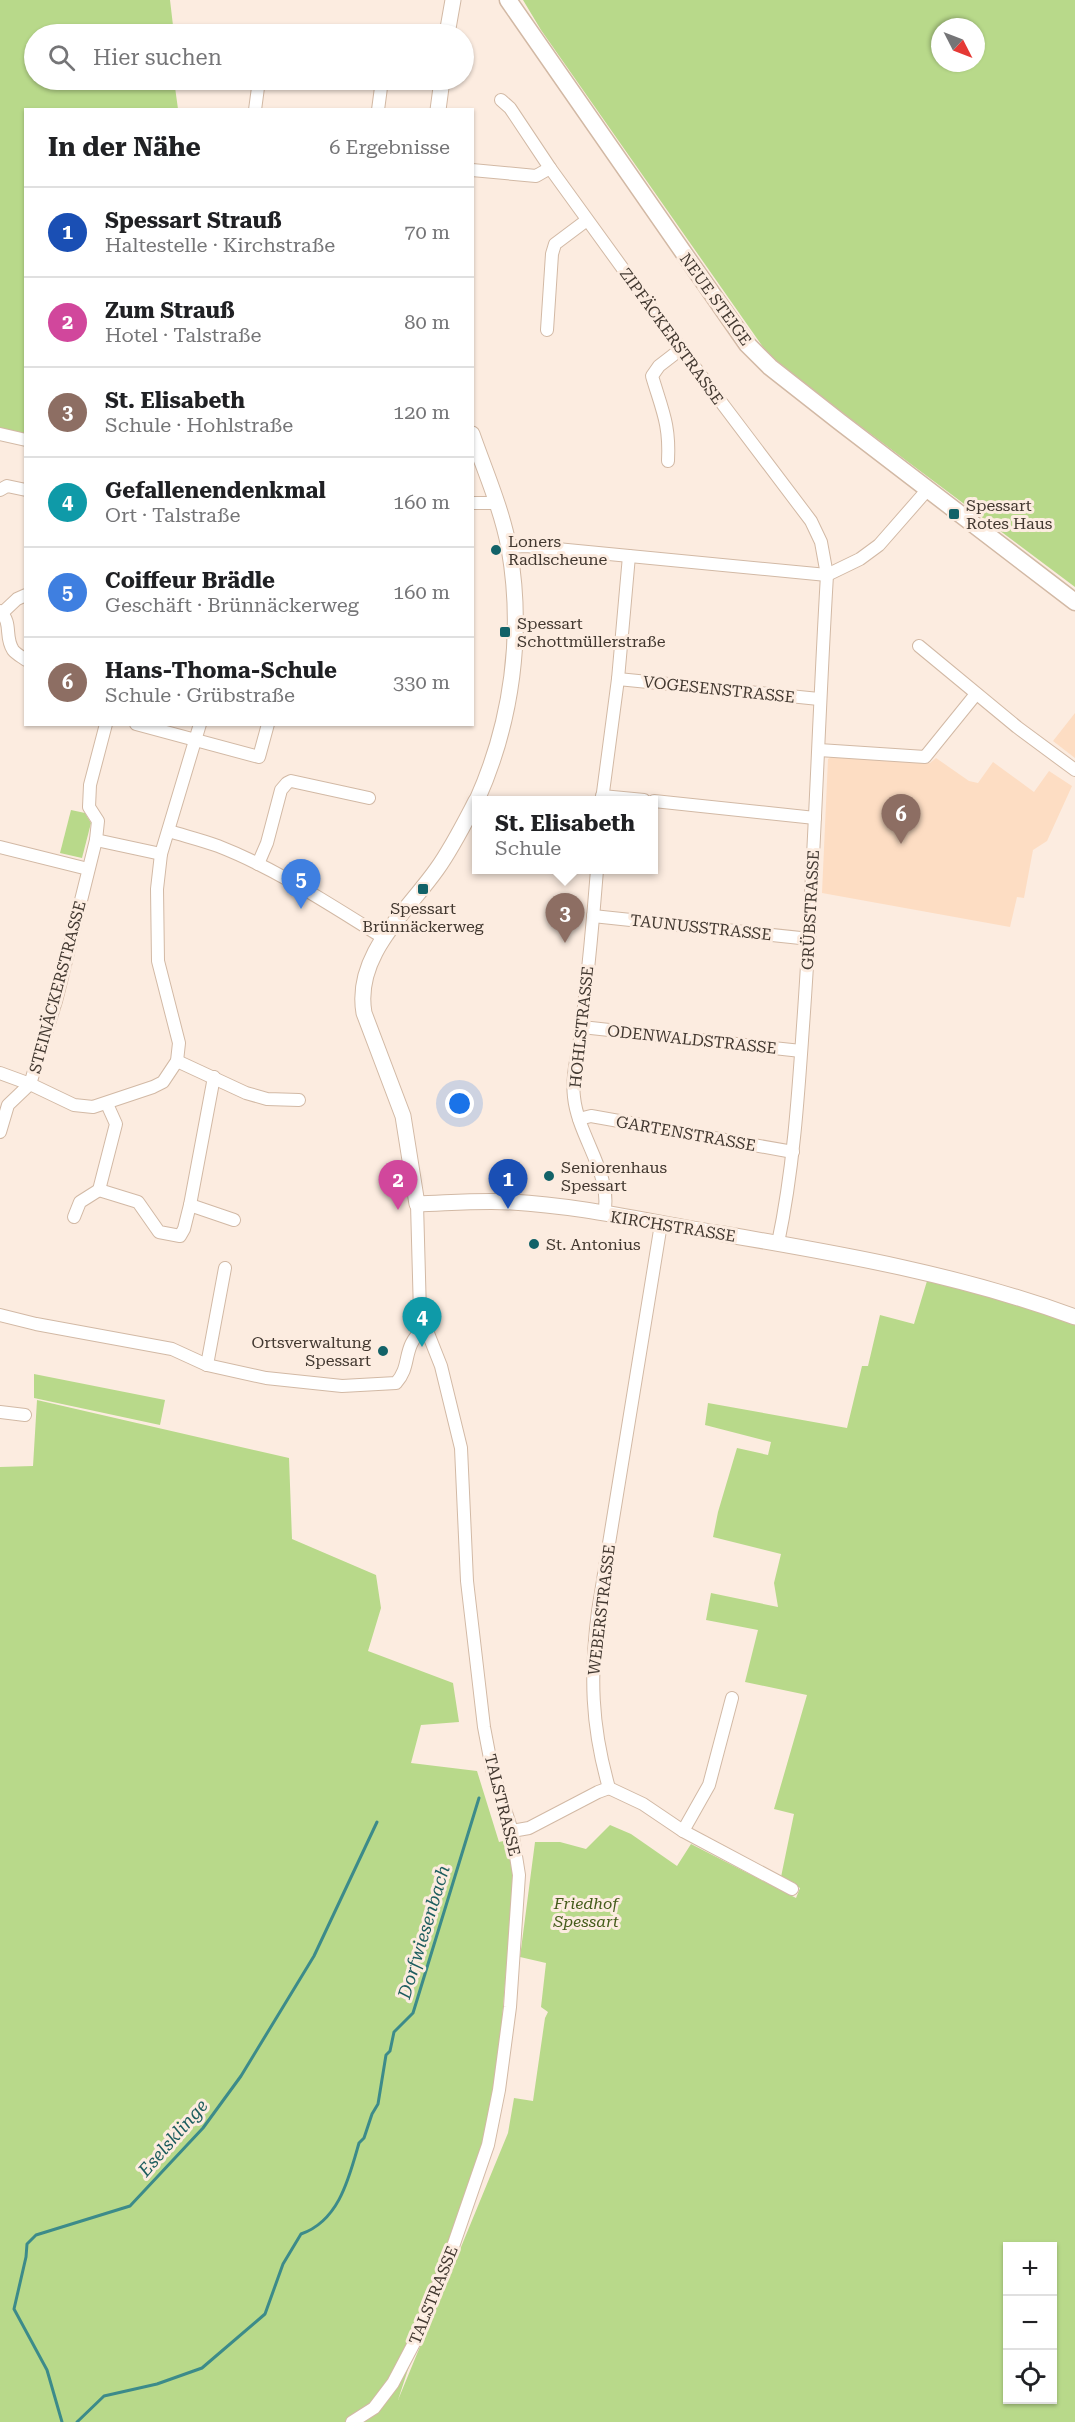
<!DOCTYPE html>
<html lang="de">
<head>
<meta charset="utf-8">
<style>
  body { margin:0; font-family:"Roboto Serif",serif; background:#f6f6f6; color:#202124 }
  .controls { position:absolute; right:18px; bottom:18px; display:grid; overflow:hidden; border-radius:0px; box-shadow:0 2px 4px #0004 }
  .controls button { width:54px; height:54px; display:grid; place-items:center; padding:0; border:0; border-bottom:2px solid #e0e0e0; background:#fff; color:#202124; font:30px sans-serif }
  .compass { position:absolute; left:931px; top:18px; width:54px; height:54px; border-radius:50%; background:#fff; box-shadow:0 2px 4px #0004; rotate:132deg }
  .you { position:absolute; left:460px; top:1104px; width:21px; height:21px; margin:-15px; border:4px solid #fff; border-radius:50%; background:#1a73e8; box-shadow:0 0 0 9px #1a73e833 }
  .badge { display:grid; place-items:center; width:39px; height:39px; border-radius:50%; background:#126268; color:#fff; font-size:20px; font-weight:700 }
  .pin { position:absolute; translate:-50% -50px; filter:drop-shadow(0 2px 3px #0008) }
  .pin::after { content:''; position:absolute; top:32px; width:21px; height:18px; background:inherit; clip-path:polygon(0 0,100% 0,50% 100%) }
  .popup { position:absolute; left:472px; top:796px; width:186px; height:78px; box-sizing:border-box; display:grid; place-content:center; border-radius:0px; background:#fff; filter:drop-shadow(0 2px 4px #0005); font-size:20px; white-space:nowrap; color:#757577 }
  .popup b { font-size:22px; color:#202124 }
  .popup::after { content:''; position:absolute; left:50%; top:100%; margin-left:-12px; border:12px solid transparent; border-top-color:#fff }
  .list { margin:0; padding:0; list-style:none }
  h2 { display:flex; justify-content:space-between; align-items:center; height:78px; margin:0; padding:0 24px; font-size:26px }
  h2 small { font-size:20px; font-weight:400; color:#757577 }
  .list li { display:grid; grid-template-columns:39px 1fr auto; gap:18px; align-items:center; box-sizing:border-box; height:90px; padding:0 24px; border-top:2px solid #e0e0e0 }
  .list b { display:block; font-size:22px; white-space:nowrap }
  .list p { margin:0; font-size:20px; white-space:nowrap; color:#757577 }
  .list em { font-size:20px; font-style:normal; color:#757577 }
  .icon { flex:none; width:33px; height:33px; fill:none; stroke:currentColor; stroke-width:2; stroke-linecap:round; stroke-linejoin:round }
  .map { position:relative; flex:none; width:1075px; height:2422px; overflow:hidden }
  .search { position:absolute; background:#fff; box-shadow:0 2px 4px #0004; left:24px; top:24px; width:450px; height:66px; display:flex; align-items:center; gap:15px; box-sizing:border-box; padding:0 21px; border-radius:33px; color:#757577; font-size:22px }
  .panel { position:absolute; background:#fff; box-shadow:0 2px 4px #0004; left:24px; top:108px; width:450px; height:618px; border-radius:0px }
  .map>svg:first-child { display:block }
</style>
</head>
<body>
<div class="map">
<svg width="1075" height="2422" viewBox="0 0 1075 2422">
  <rect width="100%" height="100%" fill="#fcece0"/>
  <g fill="#fdddc3">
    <polygon points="1075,713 1075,758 1053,741"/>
    <polygon points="833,756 930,763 936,758 969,781 978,783 993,762 1034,792 1049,771 1072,786 1047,841 1033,850 1024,898 1017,897 1010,927 822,893 828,759"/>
  </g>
  <g fill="#b8d98a" fill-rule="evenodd">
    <polygon points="0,0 170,0 174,34 34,34 34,80 174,80 178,109 26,110 25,437 0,431"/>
    <path d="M523,0h552v587l-303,-227 -231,-330zM940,27h36v36h-36z"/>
    <polygon points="71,810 85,813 91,823 82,858 60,853"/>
    <path d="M930,1278l145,43v1101h-1075v-955l33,-1 4,-66 252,58 3,81 84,36 5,33 -13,43 85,32 6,39 -38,3 -10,38 66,8 22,71 9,-2 6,34 -15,183 -14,77 -87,266 110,-267 6,-35 19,3 12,-83 3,-6 -7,-5 5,-44 -26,-6 15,-115h25l26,7 24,-24 21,9 46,32 14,-22 105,54 4,-10 -19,-11 13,-63 -20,-5 33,-114 -62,-13 13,-52 -52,-10 5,-27 67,14 -4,-24 7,-29 -68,-17 5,-25 19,-64 31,7 3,-13 -66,-17 3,-22 139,25 15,-62h6l12,-51 34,9 13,-43zM1008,2246h44v154h-44z"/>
    <polygon points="34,1374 165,1400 160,1425 34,1398"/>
  </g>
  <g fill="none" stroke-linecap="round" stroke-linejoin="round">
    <g stroke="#3c8b8a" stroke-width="3">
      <polyline points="62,2422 47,2370 14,2309 26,2257 27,2244 36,2235 130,2206 203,2128 241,2076 314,1956 377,1822"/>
      <path d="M77,2422l27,-26 53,-12 45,-16 63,-54 18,-50 18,-30c38,-13 48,-56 58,-91l5,-5 8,-24 6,-10 8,-49 4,-4 4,-19 19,-19 66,-215"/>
    </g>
    <defs>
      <g id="minor">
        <polyline points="501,100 510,108 550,168"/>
        <polyline points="255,110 259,80"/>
        <polyline points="378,110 382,80"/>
        <path d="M472,170l64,6 14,-8 131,181 130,172 10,21 6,33c-9,151 -13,301 -24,451 -5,73 -10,146 -25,217"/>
        <polyline points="547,330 552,254 555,244 587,220"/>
        <polyline points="0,434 26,440"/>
        <path d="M668,461c2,-37 -6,-51 -16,-85l7,-10 22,-17"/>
        <polyline points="0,490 7,486 26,490"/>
        <polyline points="472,503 496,503"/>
        <polyline points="508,547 526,546 827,575 860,559 879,545 928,489"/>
        <path d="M0,611c13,13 4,25 13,39 3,4 9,7 13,10"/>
        <polyline points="0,615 17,599 26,595"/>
        <polyline points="919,646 1017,727 1075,770"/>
        <polyline points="618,679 819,699"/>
        <polyline points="136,724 259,757 268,724"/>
        <polyline points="819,750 925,757 976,694"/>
        <polyline points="602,796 644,800"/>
        <polyline points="602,800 618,679 629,556"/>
        <polyline points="654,801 815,818"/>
        <path d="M169,831c16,5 33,9 49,15 59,23 112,59 166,92"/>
        <polyline points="96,840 161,854"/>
        <polyline points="0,847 88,869"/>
        <polyline points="258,864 267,843 281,790 287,783 291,781 369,798"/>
        <path d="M597,870c-4,51 -9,103 -15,154 -2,24 -11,49 -8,73 4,40 39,78 30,117"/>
        <polyline points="593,916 810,939"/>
        <polyline points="582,1027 801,1051"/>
        <polyline points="177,1061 246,1093 267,1099 299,1100"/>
        <polyline points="0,1073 30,1084 74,1105 93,1107 153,1087 163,1082 177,1061 179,1043 158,961 157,889 161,854 200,724"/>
        <polyline points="579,1119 591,1116 793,1152"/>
        <polyline points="0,1132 8,1105 30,1084 56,1001 96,840 98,821 89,807 90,785 106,724"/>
        <polyline points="99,1190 138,1202 159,1232 180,1236 184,1229 190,1205 214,1077"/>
        <polyline points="99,1190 116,1124 107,1104"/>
        <polyline points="190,1205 234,1220"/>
        <polyline points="74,1217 80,1202 99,1190"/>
        <path d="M0,1315l36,9 136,25 35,16 59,13 76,8 54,-3c17,-19 4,-35 29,-56"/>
        <polyline points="207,1365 225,1268"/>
        <polyline points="0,1412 25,1415"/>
        <path d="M609,1788c-18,-63 -19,-113 -11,-177l63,-387"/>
        <polyline points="609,1788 643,1804 683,1831 792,1889"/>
        <polyline points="512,1831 529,1828 598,1792 609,1788"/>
        <polyline points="683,1831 709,1785 732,1698"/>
        <polyline points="352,2422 374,2408 393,2383 413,2345 448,2261 488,2145 499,2090 510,2007 519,1875 512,1831 492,1769 484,1727 467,1581 461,1448 441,1366 420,1313 417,1204"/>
      </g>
      <g id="tertiary">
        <polyline points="447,34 453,0"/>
        <polyline points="438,110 442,80"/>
        <path d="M472,434c13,37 30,76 37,114 15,85 3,174 -32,252"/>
        <path d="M476,801c-12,23 -24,47 -39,68 -31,44 -83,86 -73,144l39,103 14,88c32,-1 64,-4 95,-2 71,4 141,21 211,32 119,20 238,41 352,83"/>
      </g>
      <polyline id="secondary" points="508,0 747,344 770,367 840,422 1075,602"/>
    </defs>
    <use href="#minor" stroke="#d2b9a5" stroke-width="14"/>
    <use href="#tertiary" stroke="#d2b9a5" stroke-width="17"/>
    <use href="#secondary" stroke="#d2b9a5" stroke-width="19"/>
    <use href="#minor" stroke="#fff" stroke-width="12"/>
    <use href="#tertiary" stroke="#fff" stroke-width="15"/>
    <use href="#secondary" stroke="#fff" stroke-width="16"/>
  </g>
  <g fill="#126268" stroke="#fcece0" stroke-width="2">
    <rect x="948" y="508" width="12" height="12" rx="3"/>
    <circle cx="496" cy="550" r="6"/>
    <rect x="499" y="626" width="12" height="12" rx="3"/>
    <rect x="417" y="883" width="12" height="12" rx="3"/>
    <circle cx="549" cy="1176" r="6"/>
    <circle cx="534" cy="1244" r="6"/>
    <circle cx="383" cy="1351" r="6"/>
  </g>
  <g text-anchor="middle" stroke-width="6" stroke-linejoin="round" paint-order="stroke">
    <g font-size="16" fill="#423830" stroke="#fcece0">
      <text transform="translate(716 299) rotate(54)" y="6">NEUE STEIGE</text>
      <text transform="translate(672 336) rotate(54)" y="6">ZIPFÄCKERSTRASSE</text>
      <text transform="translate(719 689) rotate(6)" y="6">VOGESENSTRASSE</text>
      <text transform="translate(810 910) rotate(-87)" y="6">GRÜBSTRASSE</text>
      <text transform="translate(701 927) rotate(6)" y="6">TAUNUSSTRASSE</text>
      <text transform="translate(57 987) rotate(-75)" y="6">STEINÄCKERSTRASSE</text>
      <text transform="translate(581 1027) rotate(-84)" y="6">HOHLSTRASSE</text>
      <text transform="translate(692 1039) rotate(6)" y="6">ODENWALDSTRASSE</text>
      <text transform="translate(686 1133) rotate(10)" y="6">GARTENSTRASSE</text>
      <text transform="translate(673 1226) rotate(9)" y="6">KIRCHSTRASSE</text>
      <text transform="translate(601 1610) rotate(-83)" y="6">WEBERSTRASSE</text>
      <text transform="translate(503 1805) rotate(76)" y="6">TALSTRASSE</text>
      <text transform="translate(433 2295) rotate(-68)" y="6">TALSTRASSE</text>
    </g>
    <g font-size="16" fill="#423830" stroke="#fcece0" text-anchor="start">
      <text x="966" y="511">Spessart<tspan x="966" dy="18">Rotes Haus</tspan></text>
      <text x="508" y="547">Loners<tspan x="508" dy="18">Radlscheune</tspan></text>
      <text x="517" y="629">Spessart<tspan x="517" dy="18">Schottmüllerstraße</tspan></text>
      <text x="423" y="914" text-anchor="middle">Spessart<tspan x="423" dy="18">Brünnäckerweg</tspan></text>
      <text x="561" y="1173">Seniorenhaus<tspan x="561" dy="18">Spessart</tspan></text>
      <text x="546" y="1250">St. Antonius</text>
      <text x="371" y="1348" text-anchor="end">Ortsverwaltung<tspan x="371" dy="18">Spessart</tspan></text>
    </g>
    <g font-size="16" font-style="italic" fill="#445c1b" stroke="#fcece0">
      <text x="586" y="1909">Friedhof<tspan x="586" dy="18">Spessart</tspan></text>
    </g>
    <g font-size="18" font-style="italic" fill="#1d5d5e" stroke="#fcece0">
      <text transform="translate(424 1932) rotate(-73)" y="6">Dorfwiesenbach</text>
      <text transform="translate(173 2138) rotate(-49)" y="6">Eselsklinge</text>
    </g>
  </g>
</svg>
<div class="controls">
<button>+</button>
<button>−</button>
<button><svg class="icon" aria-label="locate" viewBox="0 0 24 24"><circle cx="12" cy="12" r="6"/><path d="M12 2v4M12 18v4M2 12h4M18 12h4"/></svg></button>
</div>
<svg class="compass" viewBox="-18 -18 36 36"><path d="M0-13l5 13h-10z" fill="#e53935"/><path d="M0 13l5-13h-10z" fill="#757577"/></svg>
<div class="you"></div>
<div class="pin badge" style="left:508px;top:1209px;background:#1a4fb4">1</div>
<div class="pin badge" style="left:398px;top:1210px;background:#d1479c">2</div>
<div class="pin badge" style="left:565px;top:943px;background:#8d6e63">3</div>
<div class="popup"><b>St. Elisabeth</b>Schule</div>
<div class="pin badge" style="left:422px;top:1347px;background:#0f9aa8">4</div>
<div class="pin badge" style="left:301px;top:909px;background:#3f7fe0">5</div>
<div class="pin badge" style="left:901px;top:844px;background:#8d6e63">6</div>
<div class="search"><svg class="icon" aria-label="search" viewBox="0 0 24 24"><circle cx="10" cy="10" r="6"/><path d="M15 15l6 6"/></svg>Hier suchen</div>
<section class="panel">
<h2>In der Nähe<small>6 Ergebnisse</small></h2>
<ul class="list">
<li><span class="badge" style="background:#1a4fb4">1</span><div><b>Spessart Strauß</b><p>Haltestelle · Kirchstraße</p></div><em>70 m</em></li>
<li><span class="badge" style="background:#d1479c">2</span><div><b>Zum Strauß</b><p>Hotel · Talstraße</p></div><em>80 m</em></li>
<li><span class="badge" style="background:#8d6e63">3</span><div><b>St. Elisabeth</b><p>Schule · Hohlstraße</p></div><em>120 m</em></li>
<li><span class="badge" style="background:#0f9aa8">4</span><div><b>Gefallenendenkmal</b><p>Ort · Talstraße</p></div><em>160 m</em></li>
<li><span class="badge" style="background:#3f7fe0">5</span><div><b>Coiffeur Brädle</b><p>Geschäft · Brünnäckerweg</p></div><em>160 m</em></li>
<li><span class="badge" style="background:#8d6e63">6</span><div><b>Hans-Thoma-Schule</b><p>Schule · Grübstraße</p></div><em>330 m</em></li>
</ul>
</section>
</div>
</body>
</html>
